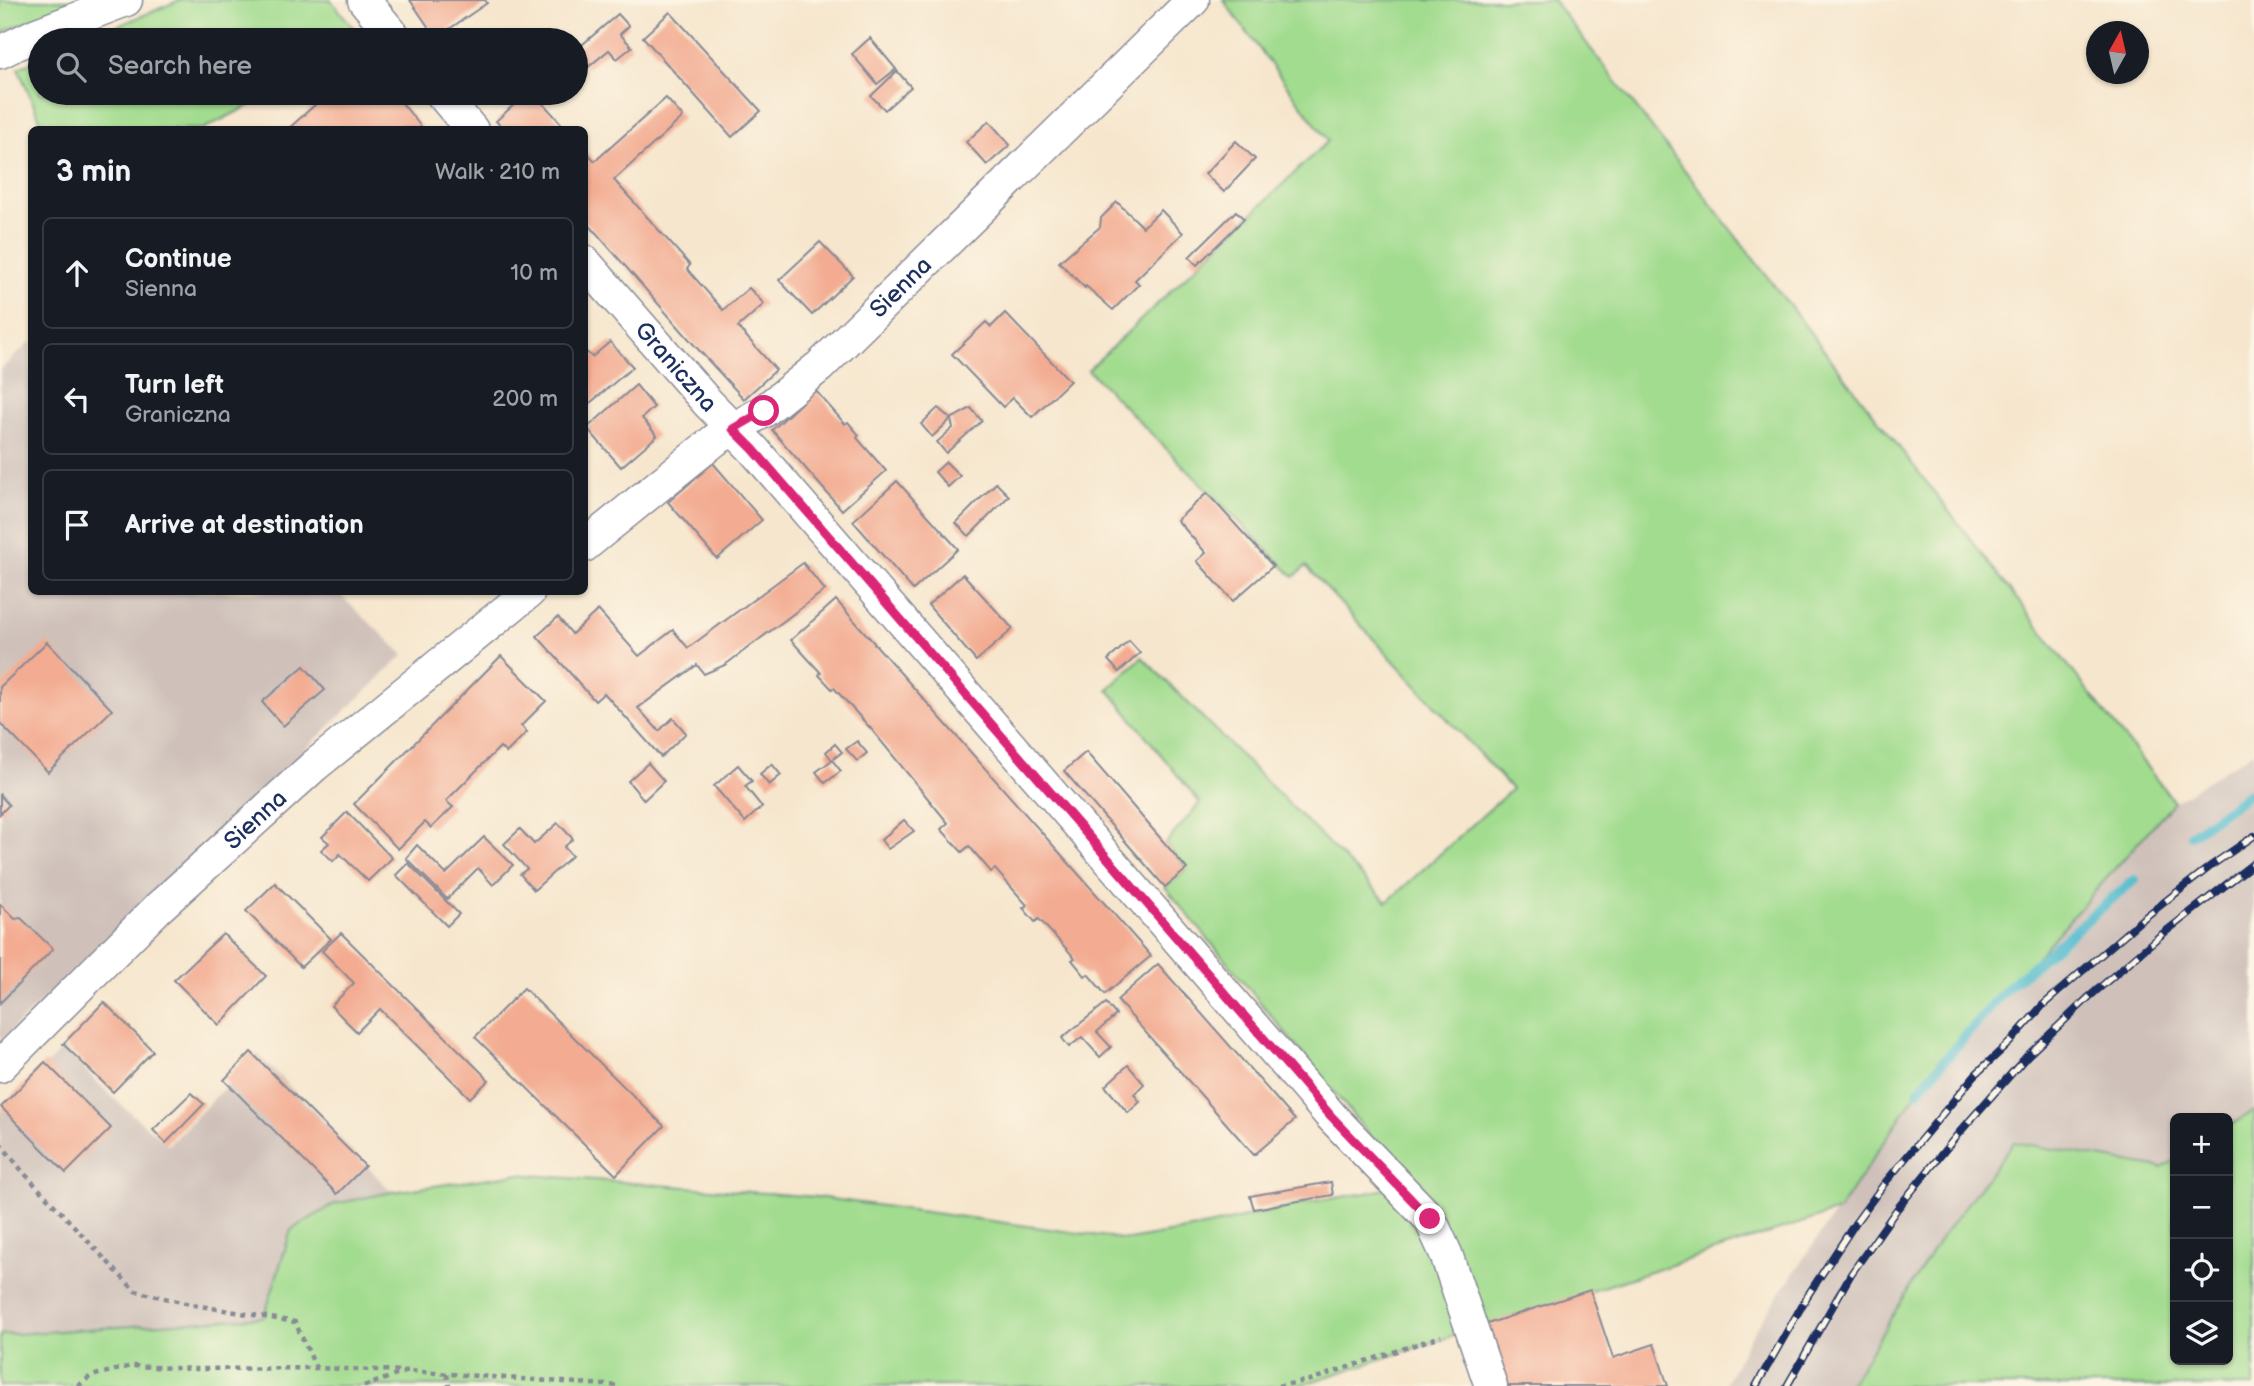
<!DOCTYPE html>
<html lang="en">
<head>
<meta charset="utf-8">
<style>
  body { margin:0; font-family:"Balsamiq Sans",sans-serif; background:#242831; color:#f1f3f6 }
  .controls { position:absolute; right:21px; bottom:21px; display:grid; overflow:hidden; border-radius:10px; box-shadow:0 2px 5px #0004 }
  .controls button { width:63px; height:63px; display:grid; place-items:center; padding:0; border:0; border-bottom:2px solid #363941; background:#171b24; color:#f1f3f6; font:35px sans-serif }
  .compass { position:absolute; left:2086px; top:21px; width:63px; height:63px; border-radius:50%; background:#171b24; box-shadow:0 2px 5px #0004; rotate:8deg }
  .stop { position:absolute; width:21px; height:21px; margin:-16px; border:5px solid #db2777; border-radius:50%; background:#fff }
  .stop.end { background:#db2777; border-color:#fff; box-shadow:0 2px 7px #0008 }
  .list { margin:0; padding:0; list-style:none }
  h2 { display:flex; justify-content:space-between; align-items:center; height:91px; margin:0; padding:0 28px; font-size:30px }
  h2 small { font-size:23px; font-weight:400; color:#9ea1a6 }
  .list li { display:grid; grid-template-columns:46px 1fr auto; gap:21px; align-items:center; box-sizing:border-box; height:112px; margin:0 14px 14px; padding:0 14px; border:2px solid #363941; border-radius:10px }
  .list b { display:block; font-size:26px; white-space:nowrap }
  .list p { margin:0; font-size:23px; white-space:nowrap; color:#9ea1a6 }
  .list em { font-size:23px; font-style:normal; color:#9ea1a6 }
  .icon { flex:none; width:38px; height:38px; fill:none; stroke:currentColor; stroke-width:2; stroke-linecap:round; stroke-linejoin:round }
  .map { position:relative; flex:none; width:2254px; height:1386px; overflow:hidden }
  .search { position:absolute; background:#171b24; box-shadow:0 2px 5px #0004; left:28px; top:28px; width:560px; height:77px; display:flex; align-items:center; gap:18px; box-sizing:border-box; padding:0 24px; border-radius:38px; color:#9ea1a6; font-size:26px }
  .panel { position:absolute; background:#171b24; box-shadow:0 2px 5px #0004; left:28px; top:126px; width:560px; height:469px; border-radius:10px }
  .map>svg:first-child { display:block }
</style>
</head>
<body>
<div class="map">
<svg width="2254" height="1386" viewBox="0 0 2254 1386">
  <rect width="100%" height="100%" fill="#fcf5e5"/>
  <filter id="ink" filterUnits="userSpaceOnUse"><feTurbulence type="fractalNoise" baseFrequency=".0143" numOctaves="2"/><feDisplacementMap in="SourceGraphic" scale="14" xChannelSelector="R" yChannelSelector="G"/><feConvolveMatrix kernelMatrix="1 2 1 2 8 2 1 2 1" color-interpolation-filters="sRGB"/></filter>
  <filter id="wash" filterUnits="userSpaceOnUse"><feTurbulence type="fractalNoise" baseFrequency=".00686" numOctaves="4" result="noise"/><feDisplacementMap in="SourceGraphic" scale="28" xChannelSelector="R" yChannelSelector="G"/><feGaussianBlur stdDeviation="1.57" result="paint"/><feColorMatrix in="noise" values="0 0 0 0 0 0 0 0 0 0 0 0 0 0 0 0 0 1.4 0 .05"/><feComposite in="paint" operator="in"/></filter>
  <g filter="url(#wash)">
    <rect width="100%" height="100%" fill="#f6e6cd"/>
    <g fill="#cfc1ba">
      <polygon points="31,341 32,592 337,592 404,655 0,1041 0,370"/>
      <polygon points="2254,751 2254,1111 2228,1127 2228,1118 2175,1118 2175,1160 2163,1168 2014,1142 1938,1242 1849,1386 1724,1386 1748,1340 1918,1091 2174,802"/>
      <polygon points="63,1048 111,1096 168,1145 258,1054 392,1192 335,1204 291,1230 264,1317 0,1335 0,1112"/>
    </g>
    <g fill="#a2dc8f" stroke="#5e8676" stroke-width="2">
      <polygon points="0,0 81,0 0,33"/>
      <polygon points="180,0 331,0 363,40 84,40"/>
      <polygon points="1223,0 1553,0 2174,802 1918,1091 1838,1211 1298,1386 0,1386 0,1335 264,1317 291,1230 335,1204 392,1192 517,1174 817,1197 1129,1240 1208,1226 1304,1203 1372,1192 1409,1183 1165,887 1187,869 1165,844 1200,803 1108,689 1142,657 1387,902 1512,789 1306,566 1294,577 1088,370 1328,141"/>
      <polygon points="40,59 40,93 275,93 203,129 44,129 18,68"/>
      <polygon points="2254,1111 2254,1386 1849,1386 1938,1242 2014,1142 2162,1168 2175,1160 2175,1360 2228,1360 2228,1127"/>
    </g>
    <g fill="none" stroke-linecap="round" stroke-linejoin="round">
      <g stroke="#51bbce" stroke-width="10">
        <polyline points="2191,835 2254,790"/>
        <polyline points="1918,1091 2006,989 2134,880"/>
      </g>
    </g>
    <g id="blocks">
      <g fill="#f3ac92">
        <polygon points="410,0 485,0 487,3 436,38"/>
        <polygon points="670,12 761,111 732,137 643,37"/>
        <polygon points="618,14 629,26 620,34 632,47 617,59 609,50 587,68 576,55 576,50"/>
        <polygon points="870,38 896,69 877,84 852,54"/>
        <polygon points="897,71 911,87 885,110 871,96"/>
        <polygon points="341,93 394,93 422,128 287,130 327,94 331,100"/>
        <polygon points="527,93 534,93 567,130 504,130 496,121"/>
        <polygon points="666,98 683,117 614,180 690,265 687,269 723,310 749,288 764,304 738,327 776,370 744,399 696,347 584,219 584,149 595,161"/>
        <polygon points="989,121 1010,145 987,165 966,142"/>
        <polygon points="1236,141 1255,159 1224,192 1205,174"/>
        <polygon points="1117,202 1143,227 1161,210 1183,233 1135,280 1139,284 1113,310 1086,286 1085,288 1059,262 1100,227 1101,218"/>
        <polygon points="1236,211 1244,219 1197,265 1189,257"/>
        <polygon points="820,242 853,276 812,315 779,280"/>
        <polygon points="1005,313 1070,381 1032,417 1013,398 1003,407 952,354 986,322 991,327"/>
        <polygon points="610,342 633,367 584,408 584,350 592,357"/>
        <polygon points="636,385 654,407 642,418 657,436 621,467 587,428"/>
        <polygon points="815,390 845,424 848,422 859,435 857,438 886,471 842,510 772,430"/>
        <polygon points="938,408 951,419 932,437 921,424"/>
        <polygon points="971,408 982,421 946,453 937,442 953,428 951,419"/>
        <polygon points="946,462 960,476 948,487 935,472"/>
        <polygon points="713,463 762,520 717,559 668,502"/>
        <polygon points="897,481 958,549 913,590 853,521"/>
        <polygon points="996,483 1009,496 969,536 956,523"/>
        <polygon points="1207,493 1273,566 1233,601 1197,561 1206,553 1177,520"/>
        <polygon points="803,563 825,590 725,665 704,674 697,665 638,708 659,731 673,718 686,733 661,757 604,693 595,701 537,636 558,617 572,634 598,610 639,656 673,630 688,648"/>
        <polygon points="963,574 1013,629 976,661 928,605"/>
        <polygon points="836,600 1151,956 1105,994 1088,974 1085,976 1072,960 1075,958 1039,919 1035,922 1023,908 1027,905 995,869 991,872 969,846 962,852 941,829 948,823 872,730 834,688 832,689 819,675 821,673 791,640"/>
        <polygon points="1129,641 1140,653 1119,672 1108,660"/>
        <polygon points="47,642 112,710 48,772 0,723 0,687"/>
        <polygon points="501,656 546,701 521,726 527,732 506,753 500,747 446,801 453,807 431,828 425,822 398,849 354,804"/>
        <polygon points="304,666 325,690 283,726 262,702"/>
        <polygon points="857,741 867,753 857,761 846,749"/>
        <polygon points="835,744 842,752 832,760 841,771 825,783 816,772 832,760 826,752"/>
        <polygon points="1086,752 1187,869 1165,887 1064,771"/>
        <polygon points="648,763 664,781 644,800 628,781"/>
        <polygon points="772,764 781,775 769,785 760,774"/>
        <polygon points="738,765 752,781 745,786 762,807 745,822 714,786"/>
        <polygon points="0,795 9,805 0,814"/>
        <polygon points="347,812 392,858 368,881 340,854 333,861 321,850 329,843 322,837"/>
        <polygon points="904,820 914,831 888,849 881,840"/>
        <polygon points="558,823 573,839 564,847 572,856 534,890 520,874 527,869 504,844 520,829 534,844"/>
        <polygon points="484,837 513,865 493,885 478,868 447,899 406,858 417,845 446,874"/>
        <polygon points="408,863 459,914 447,926 396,875"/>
        <polygon points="275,883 331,939 301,967 246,911"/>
        <polygon points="0,904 15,919 21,918 53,949 0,1003"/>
        <polygon points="341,933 489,1080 470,1098 380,1009 357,1032 331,1006 354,983 322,951"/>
        <polygon points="223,934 266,976 219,1025 174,980"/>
        <polygon points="1158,964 1295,1120 1254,1155 1117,1000"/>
        <polygon points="524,988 664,1126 616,1175 475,1037"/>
        <polygon points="104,1002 153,1051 113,1092 63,1044"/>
        <polygon points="1106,1003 1116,1015 1097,1032 1111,1047 1100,1057 1082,1037 1069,1047 1062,1038"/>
        <polygon points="251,1052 365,1166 337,1194 224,1080"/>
        <polygon points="45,1062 111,1128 66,1173 1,1107"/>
        <polygon points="1128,1065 1144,1084 1134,1094 1140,1102 1128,1113 1105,1086"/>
        <polygon points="191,1093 204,1104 166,1143 153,1130"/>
        <polygon points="1331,1182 1333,1195 1254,1209 1250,1196"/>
        <polygon points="1590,1290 1613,1358 1654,1344 1668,1386 1508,1386 1487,1324"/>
      </g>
    </g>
  </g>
  <g filter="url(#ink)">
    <use href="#blocks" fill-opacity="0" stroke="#888a96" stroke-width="2"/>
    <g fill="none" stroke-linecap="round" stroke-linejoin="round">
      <defs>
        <g id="street">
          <polyline points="364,0 397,40"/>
          <polyline points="0,52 37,34 126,0"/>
          <polyline points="441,93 472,130"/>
          <path id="s1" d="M584,261l123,141 46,47 578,667 99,103 16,35 45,132"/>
          <path id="s2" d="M584,546l131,-106 49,-29 56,-45 373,-366"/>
          <path id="s3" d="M0,1066l158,-158 156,-142 215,-174"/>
        </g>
      </defs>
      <use href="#street" stroke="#888a96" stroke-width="35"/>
      <g stroke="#888a96" stroke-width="4.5" stroke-dasharray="5 5" stroke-linecap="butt">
        <polyline points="0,1143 23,1172 135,1291 194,1305 295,1322 316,1368"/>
        <polyline points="447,1374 449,1386"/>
        <polyline points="78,1386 91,1376 132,1366 196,1369 316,1368 408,1371"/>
        <polyline points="364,1386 408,1371 620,1386"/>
        <polyline points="1278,1386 1310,1380 1441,1336"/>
      </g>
      <use href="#street" stroke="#fff" stroke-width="32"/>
      <defs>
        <g id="rail">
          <polyline points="1756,1386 1808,1295 1856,1222 1884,1184 1975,1075 2010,1042 2043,1005 2140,921 2212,865 2254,836"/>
          <polyline points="1787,1386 1851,1274 1897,1209 1958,1134 2027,1056 2089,997 2156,939 2254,863"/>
        </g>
      </defs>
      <use href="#rail" stroke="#1b2f5e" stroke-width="8"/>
      <use href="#rail" stroke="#fcf5e5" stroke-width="5" stroke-dasharray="16" stroke-linecap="butt"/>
    </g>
  </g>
  <g fill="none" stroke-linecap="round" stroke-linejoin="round" filter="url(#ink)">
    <polyline stroke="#db2777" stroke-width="9" points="764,411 733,429 753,449 1331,1116 1430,1219"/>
  </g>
  <g text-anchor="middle" stroke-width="5" stroke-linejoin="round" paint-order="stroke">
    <g font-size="24" fill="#1b2f5e" stroke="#fcf5e5">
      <text dy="8" stroke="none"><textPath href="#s2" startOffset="410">Sienna</textPath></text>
      <text dy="8" stroke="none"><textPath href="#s1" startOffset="140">Graniczna</textPath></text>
      <text dy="8" stroke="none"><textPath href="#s3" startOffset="355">Sienna</textPath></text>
    </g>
  </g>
</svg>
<div class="controls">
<button>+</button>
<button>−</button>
<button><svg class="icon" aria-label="locate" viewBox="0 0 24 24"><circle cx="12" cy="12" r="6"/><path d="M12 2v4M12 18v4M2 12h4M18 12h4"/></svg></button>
<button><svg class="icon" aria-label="layers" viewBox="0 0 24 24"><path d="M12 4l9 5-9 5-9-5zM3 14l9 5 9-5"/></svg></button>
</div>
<svg class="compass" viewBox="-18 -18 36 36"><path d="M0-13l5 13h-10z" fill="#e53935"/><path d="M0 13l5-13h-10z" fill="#9ea1a6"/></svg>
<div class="stop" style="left:764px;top:411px"></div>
<div class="stop end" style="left:1430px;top:1219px"></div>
<div class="search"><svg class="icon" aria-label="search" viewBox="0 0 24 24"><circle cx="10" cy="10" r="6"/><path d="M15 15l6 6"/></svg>Search here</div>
<section class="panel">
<h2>3 min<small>Walk · 210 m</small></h2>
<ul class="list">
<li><svg class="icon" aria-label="ahead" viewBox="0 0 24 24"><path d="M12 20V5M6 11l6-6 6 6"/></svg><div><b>Continue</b><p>Sienna</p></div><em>10 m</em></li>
<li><svg class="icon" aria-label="left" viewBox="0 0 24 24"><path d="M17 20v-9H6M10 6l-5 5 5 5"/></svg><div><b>Turn left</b><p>Graniczna</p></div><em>200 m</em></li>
<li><svg class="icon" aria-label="arrive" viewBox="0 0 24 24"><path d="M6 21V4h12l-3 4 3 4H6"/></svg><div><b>Arrive at destination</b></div></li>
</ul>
</section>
</div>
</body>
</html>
